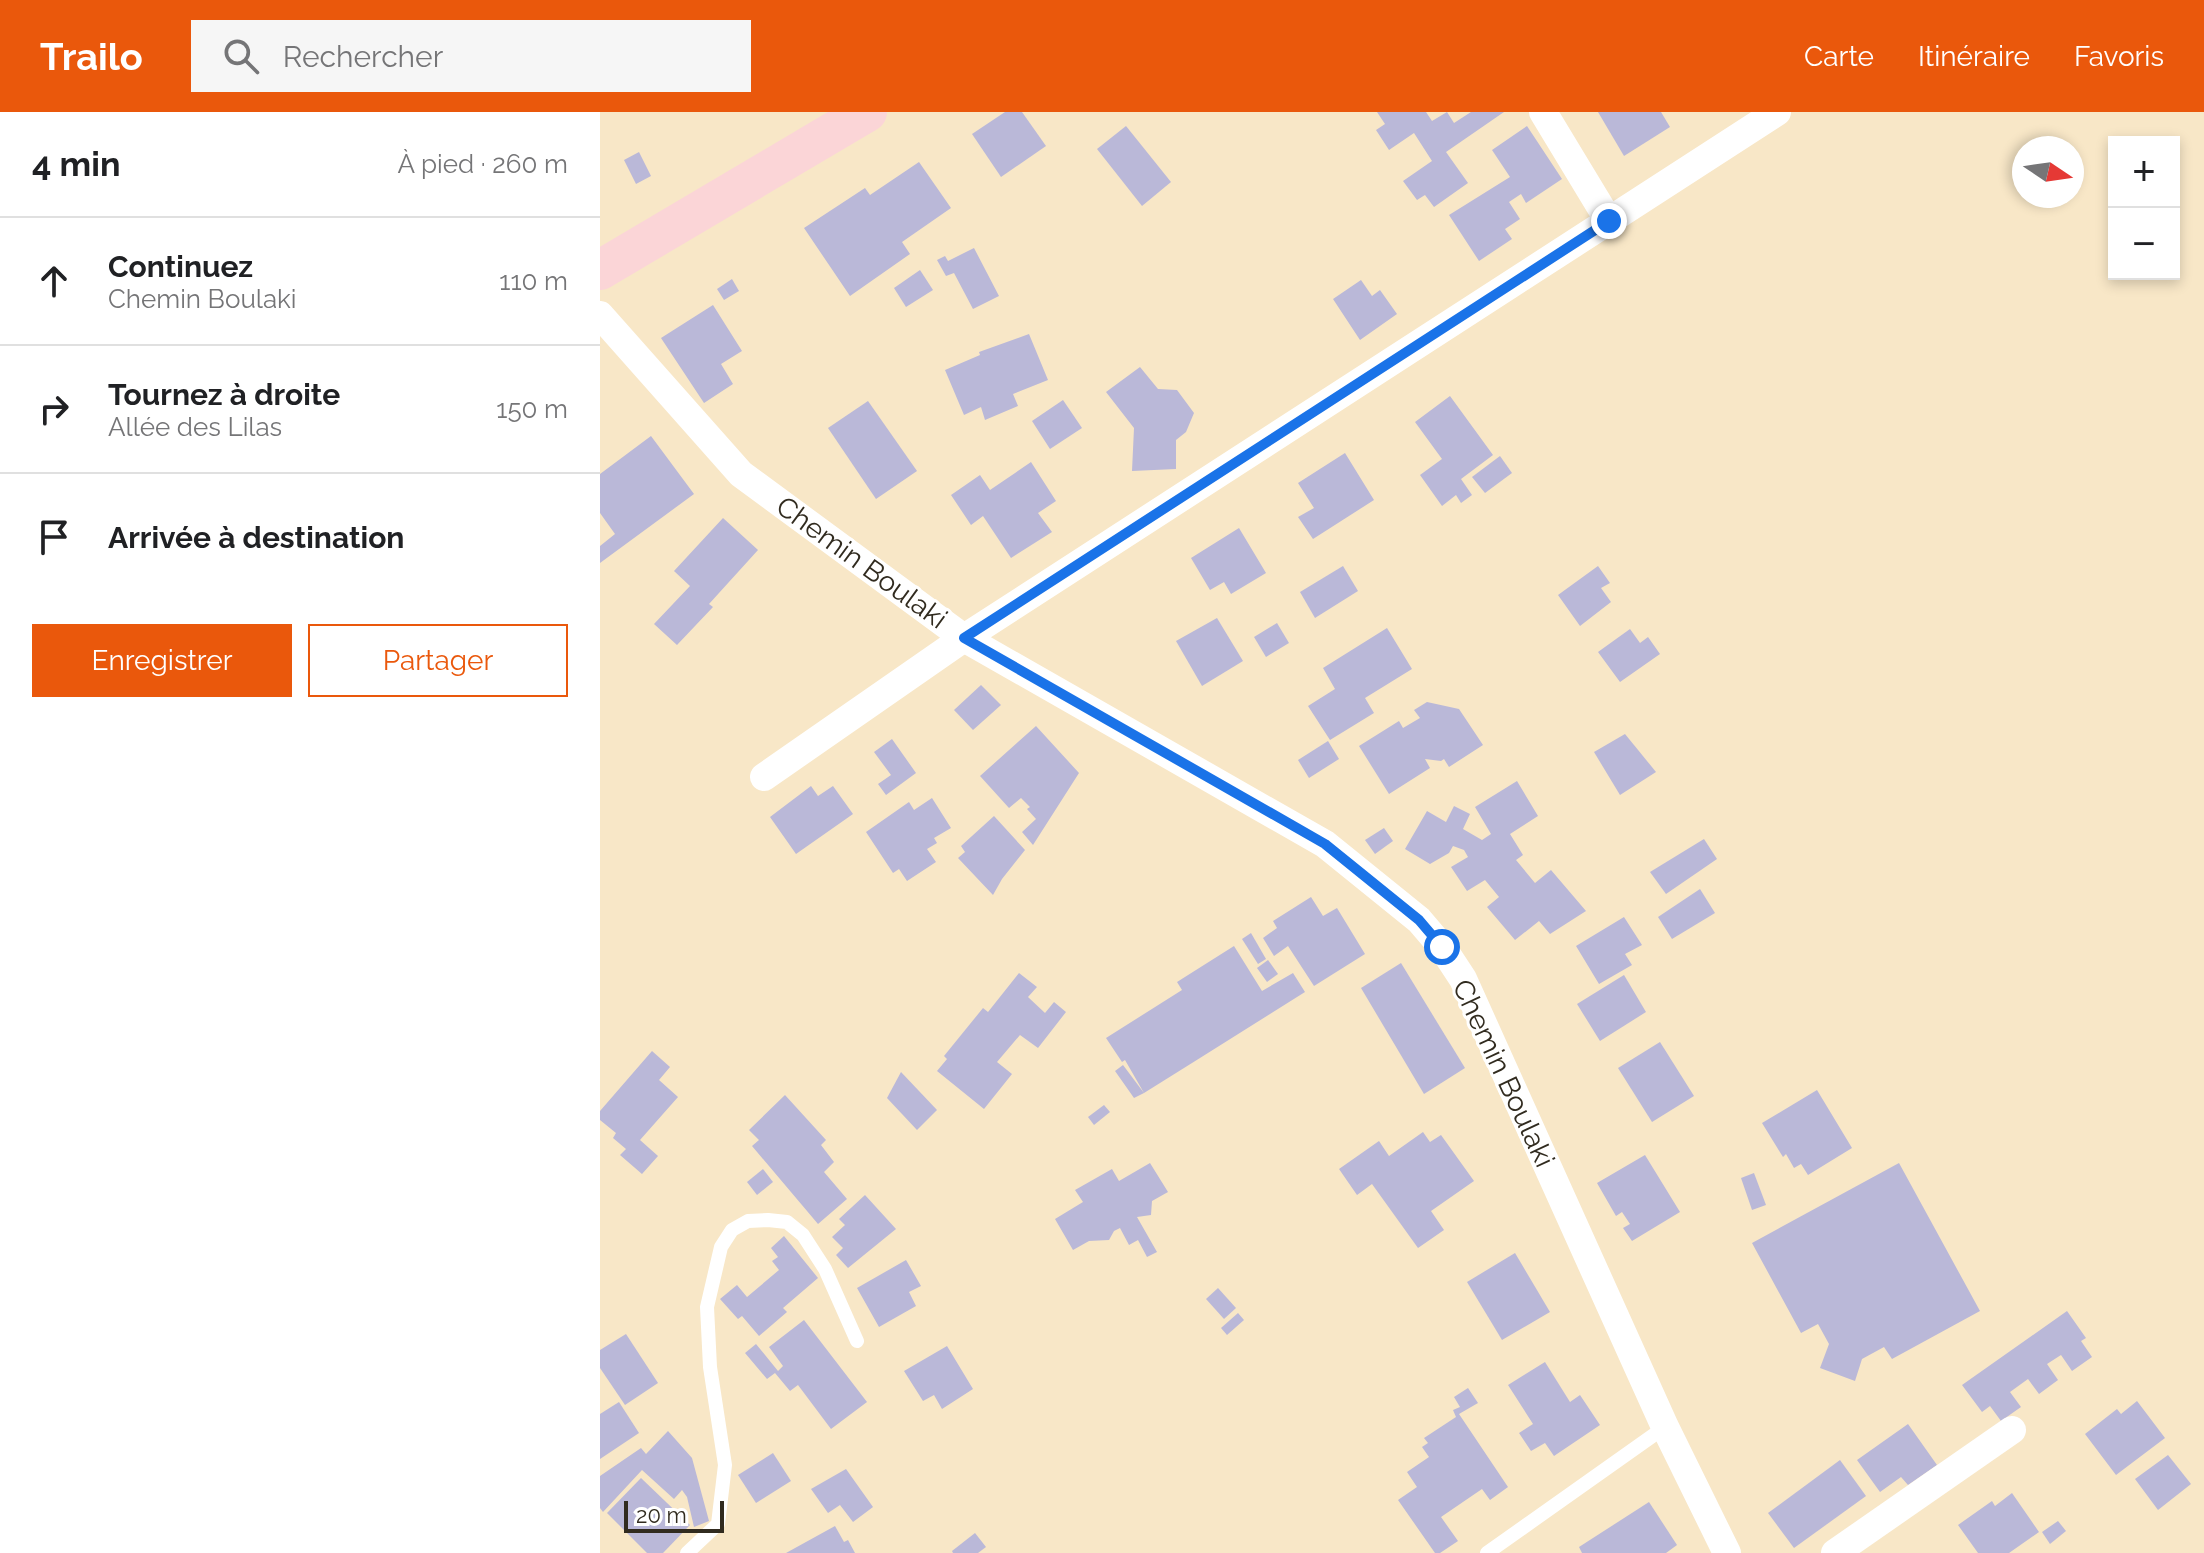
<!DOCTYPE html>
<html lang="fr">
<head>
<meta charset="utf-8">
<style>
  body { margin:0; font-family:Raleway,sans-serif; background:#f6f6f6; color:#202124 }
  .controls { position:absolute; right:24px; top:24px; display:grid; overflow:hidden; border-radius:0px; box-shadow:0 4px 12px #0003 }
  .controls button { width:72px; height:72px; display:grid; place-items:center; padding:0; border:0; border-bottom:2px solid #e0e0e0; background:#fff; color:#202124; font:40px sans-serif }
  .compass { position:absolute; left:1412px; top:24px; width:72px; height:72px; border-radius:50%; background:#fff; box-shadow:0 4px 12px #0003; rotate:103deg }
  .scale { position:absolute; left:24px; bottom:20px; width:100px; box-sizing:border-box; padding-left:8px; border:4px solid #312b1f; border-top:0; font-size:22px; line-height:28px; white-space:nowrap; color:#312b1f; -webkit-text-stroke:6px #fff; paint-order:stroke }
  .stop { position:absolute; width:24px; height:24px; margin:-18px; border:6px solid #1a73e8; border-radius:50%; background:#fff }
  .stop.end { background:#1a73e8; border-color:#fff; box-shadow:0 2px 8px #0008 }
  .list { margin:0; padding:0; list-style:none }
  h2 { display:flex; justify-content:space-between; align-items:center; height:104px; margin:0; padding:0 32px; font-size:34px }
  h2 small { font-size:26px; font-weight:400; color:#757577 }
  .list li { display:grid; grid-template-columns:52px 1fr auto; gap:24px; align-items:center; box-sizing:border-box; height:128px; padding:0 32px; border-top:2px solid #e0e0e0 }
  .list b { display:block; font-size:30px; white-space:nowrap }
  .list p { margin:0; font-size:26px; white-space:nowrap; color:#757577 }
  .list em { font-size:26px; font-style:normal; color:#757577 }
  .actions { display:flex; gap:16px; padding:24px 32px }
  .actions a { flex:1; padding:18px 0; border:2px solid #ea580c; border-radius:0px; text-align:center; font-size:28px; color:#ea580c }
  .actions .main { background:#ea580c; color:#fff }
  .icon { flex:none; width:44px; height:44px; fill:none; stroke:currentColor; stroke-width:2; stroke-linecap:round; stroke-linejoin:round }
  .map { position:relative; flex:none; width:1604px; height:1441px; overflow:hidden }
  header { display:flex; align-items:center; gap:48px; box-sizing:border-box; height:112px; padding:0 40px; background:#ea580c; color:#fff }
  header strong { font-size:38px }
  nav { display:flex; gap:44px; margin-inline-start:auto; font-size:28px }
  .search { width:560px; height:72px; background:#f6f6f6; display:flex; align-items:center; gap:20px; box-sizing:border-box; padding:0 28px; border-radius:0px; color:#757577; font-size:30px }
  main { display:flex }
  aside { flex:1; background:#fff }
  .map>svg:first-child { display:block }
</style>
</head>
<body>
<header>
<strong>Trailo</strong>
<div class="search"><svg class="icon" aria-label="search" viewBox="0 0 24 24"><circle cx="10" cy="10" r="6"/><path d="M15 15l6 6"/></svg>Rechercher</div>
<nav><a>Carte</a><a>Itinéraire</a><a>Favoris</a></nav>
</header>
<main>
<aside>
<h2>4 min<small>À pied · 260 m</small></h2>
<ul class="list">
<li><svg class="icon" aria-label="ahead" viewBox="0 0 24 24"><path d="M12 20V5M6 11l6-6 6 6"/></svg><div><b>Continuez</b><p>Chemin Boulaki</p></div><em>110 m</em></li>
<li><svg class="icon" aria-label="right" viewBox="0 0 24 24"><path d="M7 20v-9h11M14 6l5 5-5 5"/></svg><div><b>Tournez à droite</b><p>Allée des Lilas</p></div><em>150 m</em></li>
<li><svg class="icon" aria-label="arrive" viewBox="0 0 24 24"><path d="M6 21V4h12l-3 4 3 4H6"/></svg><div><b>Arrivée à destination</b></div></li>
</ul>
<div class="actions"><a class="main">Enregistrer</a><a>Partager</a></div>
</aside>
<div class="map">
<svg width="1604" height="1441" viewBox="0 0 1604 1441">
  <rect width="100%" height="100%" fill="#f8e7c7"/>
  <g fill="#bab8d8">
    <polygon points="405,0 422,0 446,34 401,65 372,22"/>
    <polygon points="777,0 826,0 832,9 847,0 854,11 871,0 904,0 846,40 868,71 834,95 825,83 817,88 803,69 832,49 814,21 789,38 776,18 785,12"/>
    <polygon points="998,0 1061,0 1070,15 1024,44"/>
    <polygon points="526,14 571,70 542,94 497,37"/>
    <polygon points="927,14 962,67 926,91 921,82 909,90 920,107 905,117 912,127 879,149 849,103 910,65 892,38"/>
    <polygon points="39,40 51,64 36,72 24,48"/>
    <polygon points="319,50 351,96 302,130 310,142 250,184 204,116 265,76 270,83"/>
    <polygon points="374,136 399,184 373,197 354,161 346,164 337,148 345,144 348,149"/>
    <polygon points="320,158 333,178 306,195 294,176"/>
    <polygon points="132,167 139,179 124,188 117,177"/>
    <polygon points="761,168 772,184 780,178 797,202 760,228 733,187"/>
    <polygon points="113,193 142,239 121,252 133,272 104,291 61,226"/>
    <polygon points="429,222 448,268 413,282 418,294 385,308 381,295 364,303 345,258 380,243 379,240"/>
    <polygon points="540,255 558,277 577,278 594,301 586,320 576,328 576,357 532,359 534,316 506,280"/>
    <polygon points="850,284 893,343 861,367 872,383 861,391 856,383 842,394 820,363 842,347 815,310"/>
    <polygon points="463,288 482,316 450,337 432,309"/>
    <polygon points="268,289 317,359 276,387 228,316"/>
    <polygon points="51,324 94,382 0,451 0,434 15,422 0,401 0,362"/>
    <polygon points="745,341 774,388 713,427 698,405 714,396 698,371"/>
    <polygon points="900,344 912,361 885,381 872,365"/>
    <polygon points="431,350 456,389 438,401 452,420 411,446 383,404 371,413 351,383 380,363 390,378"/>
    <polygon points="123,406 158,438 109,492 113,495 77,533 54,512 90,474 74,459"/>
    <polygon points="639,416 666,461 631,482 624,470 610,478 591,446"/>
    <polygon points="743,454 758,479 715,506 700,480"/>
    <polygon points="998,454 1010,471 1001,476 1011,490 980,514 958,483"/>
    <polygon points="617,506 643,549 602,574 576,529"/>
    <polygon points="677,511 689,531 666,545 654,525"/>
    <polygon points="787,516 812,557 765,586 774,601 730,628 708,594 735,577 723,556"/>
    <polygon points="1030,517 1040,531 1048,525 1060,542 1020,570 998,540"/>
    <polygon points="381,573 401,593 373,618 354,598"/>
    <polygon points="827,590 859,597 883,633 849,655 844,647 841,649 825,647 830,656 789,682 759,634 799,609 803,616 820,606 814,598"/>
    <polygon points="436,614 479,661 433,733 422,720 436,707 427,697 430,695 421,686 409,696 380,664"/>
    <polygon points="1025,622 1056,660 1020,683 994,640"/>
    <polygon points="292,627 316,661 286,683 278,672 291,663 274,640"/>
    <polygon points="728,629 739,647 709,666 698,648"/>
    <polygon points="917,669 938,704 910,722 923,743 916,748 935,771 951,758 986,799 950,822 939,809 915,828 887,795 899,785 885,768 867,779 851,755 868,745 864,738 853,734 849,741 830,752 805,737 827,699 846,710 854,694 870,702 863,717 882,728 891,722 875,695"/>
    <polygon points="211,674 218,684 233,674 253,702 196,742 170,705"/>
    <polygon points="332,686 351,716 334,726 337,731 327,737 336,750 307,769 299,757 293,761 266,720 309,690 314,698"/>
    <polygon points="394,704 425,738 402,767 393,783 358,746 365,740 361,734"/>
    <polygon points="784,716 793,729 775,742 765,728"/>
    <polygon points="1104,727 1117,747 1066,782 1050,760"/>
    <polygon points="1100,777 1115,801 1072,827 1058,805"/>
    <polygon points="711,785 723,804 737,796 765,842 714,874 688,834 674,844 663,826 677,816 673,809"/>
    <polygon points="1024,805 1042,833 1025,842 1032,853 999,872 976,834"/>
    <polygon points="651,821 666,847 658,852 642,827"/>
    <polygon points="634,834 662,879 693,861 705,880 600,946 544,981 534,986 515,959 523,953 544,981 525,948 522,950 506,926 582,878 577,870"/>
    <polygon points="668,848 678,862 667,870 657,856"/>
    <polygon points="801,851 865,956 824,982 761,876"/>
    <polygon points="419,861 437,875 428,885 445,901 454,890 466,900 438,936 420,923 397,950 412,962 384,997 337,959 347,947 344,944 383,896 388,900"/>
    <polygon points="1024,863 1046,900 1000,929 977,892"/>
    <polygon points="1060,930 1094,984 1052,1010 1018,956"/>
    <polygon points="52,939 70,955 59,968 78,985 40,1028 58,1044 42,1062 20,1043 26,1037 13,1026 16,1021 0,1008 0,999"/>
    <polygon points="301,960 337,998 317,1018 287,986"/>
    <polygon points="1217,978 1252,1036 1208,1063 1201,1052 1194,1056 1186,1042 1183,1045 1162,1011"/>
    <polygon points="185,983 226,1028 221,1033 234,1050 224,1060 247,1087 218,1112 152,1034 159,1028 149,1018"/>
    <polygon points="504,993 510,1000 494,1013 488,1005"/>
    <polygon points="823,1020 830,1030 841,1023 874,1069 831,1099 844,1118 818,1136 772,1072 757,1083 739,1057 779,1029 789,1044"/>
    <polygon points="1045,1043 1080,1100 1032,1129 1023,1116 1030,1112 1022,1100 1016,1104 997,1071"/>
    <polygon points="550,1051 568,1080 552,1089 551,1103 537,1105 557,1140 547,1145 538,1128 529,1133 520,1116 514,1119 509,1128 489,1129 473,1138 455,1107 483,1090 475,1078 512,1057 519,1069"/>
    <polygon points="1299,1051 1380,1199 1292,1247 1284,1235 1262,1247 1255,1269 1220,1256 1229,1232 1218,1212 1201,1221 1152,1131"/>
    <polygon points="163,1057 173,1070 157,1083 147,1070"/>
    <polygon points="1154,1061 1166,1093 1152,1098 1141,1066"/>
    <polygon points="265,1083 296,1117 248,1156 236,1143 243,1136 232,1125 245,1113 239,1107"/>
    <polygon points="184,1124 218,1166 183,1196 187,1200 159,1224 142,1204 138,1207 120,1187 137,1173 147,1185 179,1158 172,1149 178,1145 171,1136"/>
    <polygon points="915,1141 950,1200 902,1228 867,1170"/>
    <polygon points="306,1148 321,1174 309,1180 316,1194 279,1215 257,1176"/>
    <polygon points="618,1176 636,1196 624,1207 606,1187"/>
    <polygon points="1467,1199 1486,1226 1481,1229 1492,1245 1472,1259 1461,1243 1447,1252 1458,1268 1439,1282 1428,1267 1410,1280 1421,1295 1401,1309 1390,1294 1382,1300 1362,1273"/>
    <polygon points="638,1201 644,1208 627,1223 621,1216"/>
    <polygon points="204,1208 267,1290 231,1317 198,1273 190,1279 175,1261 167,1267 145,1241 156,1232 178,1259 183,1254 169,1235"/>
    <polygon points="26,1222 58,1271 25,1293 0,1256 0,1238"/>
    <polygon points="347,1234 373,1277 342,1297 334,1283 323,1289 304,1259"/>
    <polygon points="945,1250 970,1290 980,1283 1000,1313 954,1344 945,1331 931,1339 919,1321 933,1312 908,1273"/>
    <polygon points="868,1276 878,1291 859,1302 908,1375 890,1388 882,1377 841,1405 858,1429 840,1441 835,1441 798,1388 817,1375 807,1360 829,1345 822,1335 828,1331 824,1326 856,1305 853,1298 860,1295 854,1285"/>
    <polygon points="1537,1289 1565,1326 1516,1363 1485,1322 1517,1297 1521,1302"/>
    <polygon points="19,1290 39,1321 0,1347 0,1302"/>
    <polygon points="1308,1312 1337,1353 1308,1373 1301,1365 1280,1380 1257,1348"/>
    <polygon points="68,1319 92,1346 109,1409 94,1415 87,1385 82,1378 74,1387 42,1358 3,1400 0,1396 0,1364 41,1336 46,1342"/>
    <polygon points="173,1341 191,1369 156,1391 138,1363"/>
    <polygon points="1568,1343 1591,1372 1558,1398 1535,1367"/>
    <polygon points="1240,1348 1266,1384 1194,1436 1168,1401"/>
    <polygon points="246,1357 273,1395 253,1410 240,1393 228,1401 211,1377"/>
    <polygon points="41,1366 90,1413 63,1441 47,1441 7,1401"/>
    <polygon points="1412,1381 1439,1420 1409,1441 1378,1441 1358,1413 1392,1389 1395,1394"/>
    <polygon points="1049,1390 1077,1433 1066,1441 982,1441 979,1435"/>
    <polygon points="1458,1409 1466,1419 1450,1432 1442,1420"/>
    <polygon points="235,1414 244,1430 248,1428 255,1441 186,1441"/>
    <polygon points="375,1421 386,1435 378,1441 353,1441 352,1439"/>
  </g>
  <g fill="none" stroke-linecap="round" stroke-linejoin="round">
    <g stroke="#fff" stroke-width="14">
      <polyline points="87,1441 118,1412 125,1353 110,1255 107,1195 121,1135 132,1118 148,1109 168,1108 187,1110 203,1123 225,1157 257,1229"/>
      <polyline points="887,1441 1065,1315"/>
    </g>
    <g stroke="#fff" stroke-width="28">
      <polyline points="943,0 1009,109"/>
      <polyline points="0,203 141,362 364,526 725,732 819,808 842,835 863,867 1065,1315 1127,1441"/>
      <polyline points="164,665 364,526 1177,0"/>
      <polyline points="1235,1441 1412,1318"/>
    </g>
    <polyline stroke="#fbd5d7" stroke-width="40" points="0,158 267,0"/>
  </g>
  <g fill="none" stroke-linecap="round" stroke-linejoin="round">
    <polyline stroke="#1a73e8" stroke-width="10" points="842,835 819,808 725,732 364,526 1009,109"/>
  </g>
  <g text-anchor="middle" stroke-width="6" stroke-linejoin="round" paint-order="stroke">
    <g font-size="28" fill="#312b1f" stroke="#fff">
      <text transform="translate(262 450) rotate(36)" y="10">Chemin Boulaki</text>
      <text transform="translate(904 961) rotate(65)" y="10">Chemin Boulaki</text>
    </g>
  </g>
</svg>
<div class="controls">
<button>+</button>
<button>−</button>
</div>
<svg class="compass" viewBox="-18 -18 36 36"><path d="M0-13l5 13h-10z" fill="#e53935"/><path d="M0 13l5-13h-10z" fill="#757577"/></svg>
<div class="scale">20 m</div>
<div class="stop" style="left:842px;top:835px"></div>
<div class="stop end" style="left:1009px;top:109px"></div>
</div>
</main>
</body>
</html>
